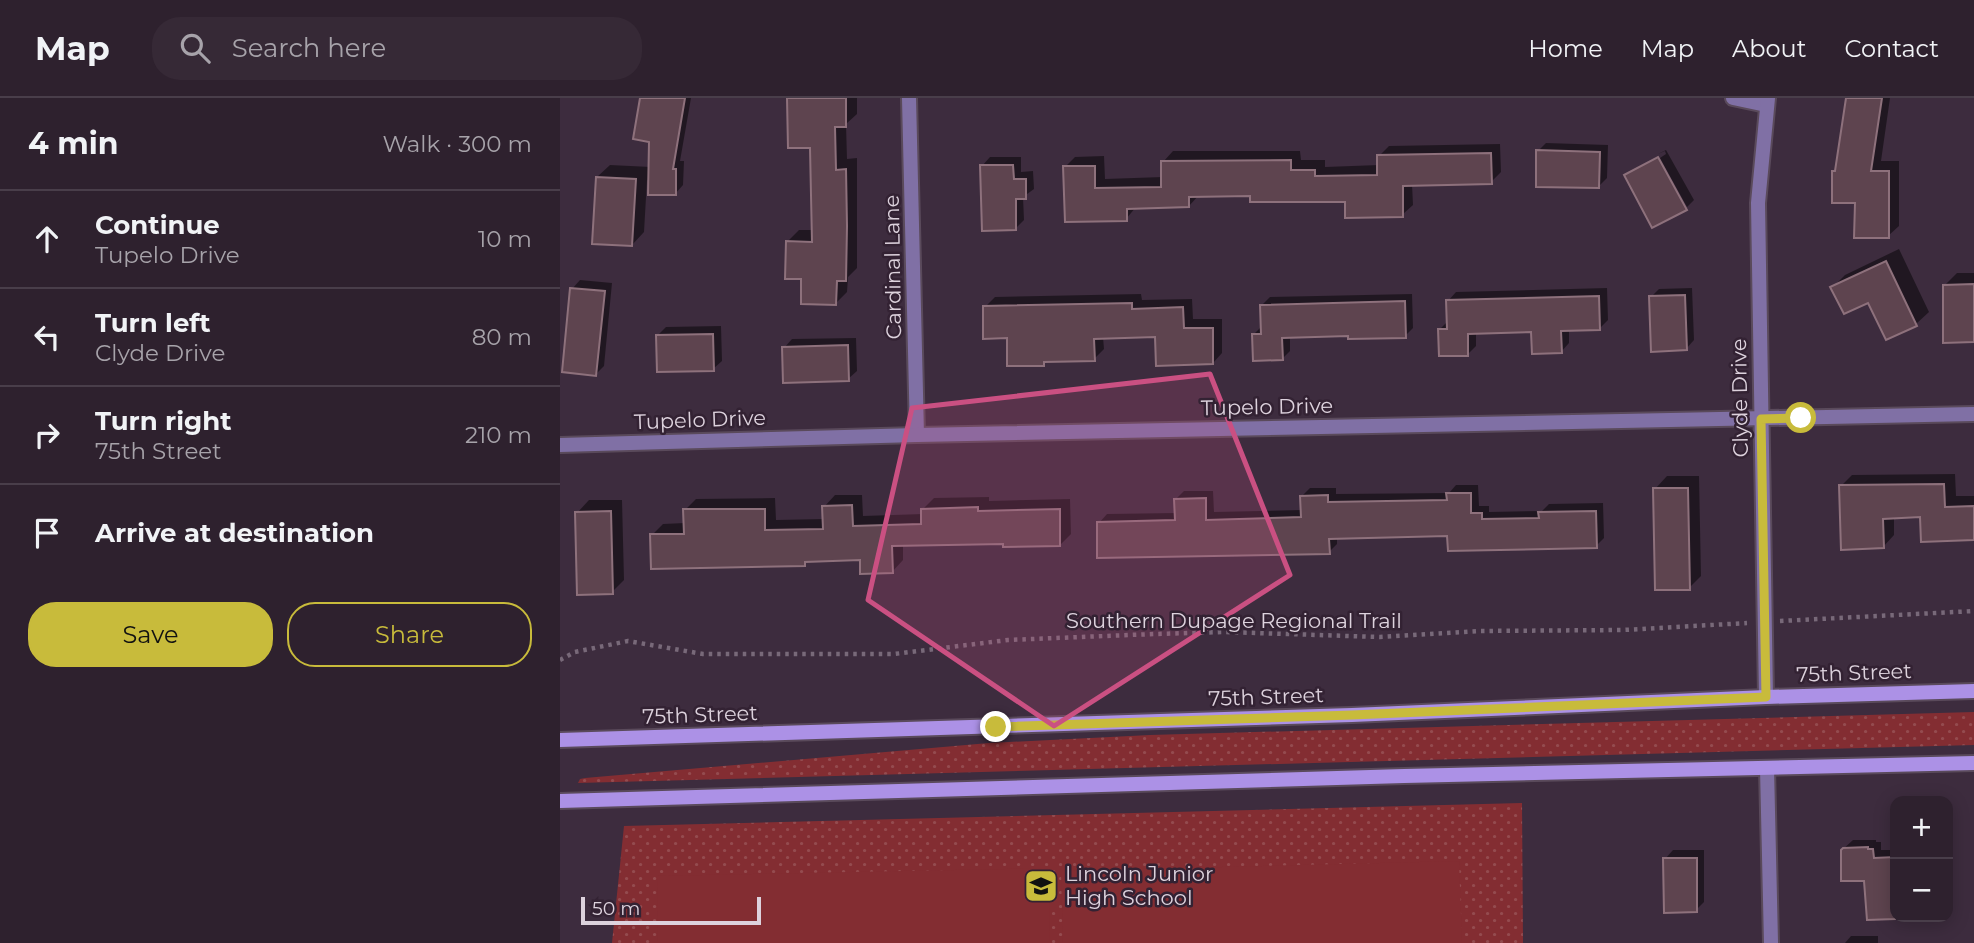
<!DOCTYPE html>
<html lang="en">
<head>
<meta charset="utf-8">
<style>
  body { margin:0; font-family:Montserrat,sans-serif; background:#362936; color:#f1f3f6 }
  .controls { position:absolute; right:21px; bottom:21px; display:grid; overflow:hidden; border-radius:14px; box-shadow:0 4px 18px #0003 }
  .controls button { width:63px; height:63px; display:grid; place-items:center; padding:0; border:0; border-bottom:2px solid #493e4a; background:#2e212e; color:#f1f3f6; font:35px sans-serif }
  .scale { position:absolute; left:21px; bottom:18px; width:180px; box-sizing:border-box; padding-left:7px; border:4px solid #ddd2dd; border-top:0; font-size:19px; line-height:24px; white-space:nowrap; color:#ddd2dd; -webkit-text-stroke:5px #323; paint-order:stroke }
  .stop { position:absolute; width:21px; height:21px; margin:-16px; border:5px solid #c8bb3b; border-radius:50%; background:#fff }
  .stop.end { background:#c8bb3b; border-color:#fff; box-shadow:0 2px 7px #0008 }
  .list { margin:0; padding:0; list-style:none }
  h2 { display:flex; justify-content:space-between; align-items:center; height:91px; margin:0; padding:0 28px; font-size:30px }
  h2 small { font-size:23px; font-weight:400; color:#a7a3aa }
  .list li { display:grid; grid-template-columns:46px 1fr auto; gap:21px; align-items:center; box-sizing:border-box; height:98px; padding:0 28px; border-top:2px solid #493e4a }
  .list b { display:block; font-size:26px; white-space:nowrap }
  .list p { margin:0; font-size:23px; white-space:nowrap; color:#a7a3aa }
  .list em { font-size:23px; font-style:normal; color:#a7a3aa }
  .actions { display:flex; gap:14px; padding:21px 28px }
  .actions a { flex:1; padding:16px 0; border:2px solid #c8bb3b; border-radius:28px; text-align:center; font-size:24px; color:#c8bb3b }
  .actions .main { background:#c8bb3b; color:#111 }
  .icon { flex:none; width:38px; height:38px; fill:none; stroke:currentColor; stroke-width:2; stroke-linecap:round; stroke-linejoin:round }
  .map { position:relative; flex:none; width:1414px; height:845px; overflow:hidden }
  header { display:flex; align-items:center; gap:42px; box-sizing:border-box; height:98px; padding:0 35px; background:#2e212e; border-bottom:2px solid #493e4a }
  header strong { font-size:33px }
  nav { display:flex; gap:38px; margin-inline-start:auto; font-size:24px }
  .search { width:490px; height:63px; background:#362936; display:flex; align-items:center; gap:18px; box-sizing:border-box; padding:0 24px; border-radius:28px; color:#a7a3aa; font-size:26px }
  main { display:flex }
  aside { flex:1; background:#2e212e }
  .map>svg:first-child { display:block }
</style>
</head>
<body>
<header>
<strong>Map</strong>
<div class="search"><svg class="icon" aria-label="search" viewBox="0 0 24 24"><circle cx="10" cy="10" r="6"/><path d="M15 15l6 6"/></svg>Search here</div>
<nav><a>Home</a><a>Map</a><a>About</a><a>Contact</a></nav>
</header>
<main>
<aside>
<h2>4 min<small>Walk · 300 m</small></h2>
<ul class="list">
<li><svg class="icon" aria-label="ahead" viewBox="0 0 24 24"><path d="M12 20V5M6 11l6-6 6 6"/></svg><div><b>Continue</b><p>Tupelo Drive</p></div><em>10 m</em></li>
<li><svg class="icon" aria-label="left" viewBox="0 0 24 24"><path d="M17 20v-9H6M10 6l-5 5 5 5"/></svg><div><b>Turn left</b><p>Clyde Drive</p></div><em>80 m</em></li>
<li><svg class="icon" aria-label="right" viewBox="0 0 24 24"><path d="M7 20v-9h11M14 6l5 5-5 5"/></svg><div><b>Turn right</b><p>75th Street</p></div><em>210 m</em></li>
<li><svg class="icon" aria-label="arrive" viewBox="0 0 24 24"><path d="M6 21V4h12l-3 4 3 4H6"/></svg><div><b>Arrive at destination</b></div></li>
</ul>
<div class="actions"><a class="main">Save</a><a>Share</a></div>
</aside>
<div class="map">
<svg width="1414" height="845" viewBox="0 0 1414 845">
  <defs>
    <pattern id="grass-dots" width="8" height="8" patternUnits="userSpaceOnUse" patternTransform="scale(1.75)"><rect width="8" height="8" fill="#832d32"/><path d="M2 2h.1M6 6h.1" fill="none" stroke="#944b4f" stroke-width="1.8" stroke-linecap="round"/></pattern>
  </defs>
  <rect width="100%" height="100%" fill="#3d2c3e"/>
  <g fill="url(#grass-dots)">
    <polygon points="1414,614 1414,647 18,685 20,681 25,680 429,645 590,637"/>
    <polygon points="962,705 963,845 52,845 64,728"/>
  </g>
  <g fill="#832d32">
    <polygon points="899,763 902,845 503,845 501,773"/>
    <polygon points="489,770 490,845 98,845 97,778"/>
  </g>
  <g fill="#0007">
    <polygon points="82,0 131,0 120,63 124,63 123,87 115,96 87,82 84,134 72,147 37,79 50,67 91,69 91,42"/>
    <polygon points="229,0 297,0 297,16 286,26 287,61 297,60 297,170 288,179 287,194 276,205 243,180 227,144 239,132 254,132 252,49"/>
    <polygon points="1288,0 1330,0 1321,63 1339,63 1339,128 1328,138 1296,104 1274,74 1277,70"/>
    <polygon points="986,45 1048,47 1047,80 1039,88 978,53"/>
    <polygon points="940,46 941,74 931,84 852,86 853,107 842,117 787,102 692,96 639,97 629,108 576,109 566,121 505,69 515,59 544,58 545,81 603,79 603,64 613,53 740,53 741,62 765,62 765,69 819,67 819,58 829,48"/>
    <polygon points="1106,52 1134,102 1127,109 1100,60 1106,56 1105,53 1098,56"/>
    <polygon points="430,59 461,59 461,74 473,73 474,91 463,99 464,122 455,131 422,68"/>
    <polygon points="1339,151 1369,214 1356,226 1327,240 1309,202 1273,189 1285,177"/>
    <polygon points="1397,175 1414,175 1414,242 1384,188"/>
    <polygon points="20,182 52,185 44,268 36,276 12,191"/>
    <polygon points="1047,190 1048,222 1040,230 1009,231 1009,245 1001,254 973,232 916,234 916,248 908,256 880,231 889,222 888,203 896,194"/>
    <polygon points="1132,190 1134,242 1126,251 1091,199 1099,191"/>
    <polygon points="581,196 582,202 632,201 633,221 662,221 662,255 653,265 597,237 543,239 544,251 534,261 487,262 483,266 449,239 425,209 435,199"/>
    <polygon points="852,196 853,230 845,238 790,237 730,238 730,253 722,261 694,236 703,227 702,207 710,199"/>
    <polygon points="161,228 162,263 153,271 98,237 106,229"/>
    <polygon points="296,240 297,273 288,281 224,250 232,241"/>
    <polygon points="1395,376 1396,398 1414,398 1414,440 1362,417 1334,418 1334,437 1323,449 1281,388 1292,377"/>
    <polygon points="1107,378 1139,378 1141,478 1129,490 1095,391"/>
    <polygon points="896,387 918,387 919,408 929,408 929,414 982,413 989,406 1043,405 1044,440 1036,448 889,437 777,439 777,446 769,454 539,425 547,416 616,415 616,401 624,393 653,393 654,414 742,412 742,398 750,390 776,390 776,396 889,395"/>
    <polygon points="275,397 302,397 303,418 363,416 363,411 374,400 429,399 429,403 510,401 511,436 500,447 445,444 343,446 343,462 332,474 302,461 249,462 244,467 92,437 103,426 125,425 125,412 136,401 215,400 216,422 264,421 264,409"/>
    <polygon points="29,402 62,402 64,482 52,494 17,415"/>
    <polygon points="1293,742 1316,742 1316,744 1321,744 1321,752 1335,752 1336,820 1308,820 1306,781 1282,752"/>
    <polygon points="1113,752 1144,752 1144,804 1136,812 1105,761"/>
    <polygon points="1291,838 1318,838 1318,845 1285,845"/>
  </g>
  <g fill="#5e444f" stroke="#8e717c" stroke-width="2">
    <polygon points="80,0 125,0 113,71 116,71 116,97 88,97 89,44 73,41"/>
    <polygon points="227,0 286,0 286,29 275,29 276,72 286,71 287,128 286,183 277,183 276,207 241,206 241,181 225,181 226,143 252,144 250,50 228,50"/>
    <polygon points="1286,0 1322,0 1311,73 1329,73 1329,140 1294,140 1295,105 1272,105 1272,73 1275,73"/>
    <polygon points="976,52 1040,54 1039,90 976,89"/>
    <polygon points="931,55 932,86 843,88 843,119 785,120 785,104 690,104 690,98 629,99 629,109 567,111 567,123 505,124 503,68 535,68 535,90 601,89 601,63 731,62 731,72 755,72 755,78 817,77 817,57"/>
    <polygon points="1098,59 1127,112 1092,130 1064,77"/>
    <polygon points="420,67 453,67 454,81 466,81 466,101 456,101 456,132 422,133"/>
    <polygon points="36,79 76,81 72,148 32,146"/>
    <polygon points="1326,163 1357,228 1326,242 1308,205 1284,216 1270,189"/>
    <polygon points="1414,186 1414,244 1383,245 1383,187"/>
    <polygon points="10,190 45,193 36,278 2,274"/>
    <polygon points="1125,197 1127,252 1091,254 1089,198"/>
    <polygon points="1039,198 1040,232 1001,233 1002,255 972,256 971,234 908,236 908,258 879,258 878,231 887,231 886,202"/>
    <polygon points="845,203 846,240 788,241 788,238 722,240 723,262 693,263 692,236 701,236 700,207"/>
    <polygon points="572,205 572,211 623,209 624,230 653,230 653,266 596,268 595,239 534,241 535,263 484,264 484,268 447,268 447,240 423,241 423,208"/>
    <polygon points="153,236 154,273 97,274 96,237"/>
    <polygon points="288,247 289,283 223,285 222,249"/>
    <polygon points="1384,386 1385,409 1414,408 1414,442 1361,444 1360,419 1323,421 1324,450 1281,452 1279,387"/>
    <polygon points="1093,390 1128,390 1130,492 1095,492"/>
    <polygon points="886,395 911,395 911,415 922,415 922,421 979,420 978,414 1036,413 1037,450 888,453 887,438 769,441 770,456 537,460 537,424 615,422 614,401 646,400 646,422 741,419 740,398 768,397 768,404 887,402"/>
    <polygon points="292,407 293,428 361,426 361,411 418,409 418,413 500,411 500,448 443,449 443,446 332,448 333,475 300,476 300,462 245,464 245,468 91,471 90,436 124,436 123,411 205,411 205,432 263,431 262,408"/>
    <polygon points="51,413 53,496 17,497 15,414"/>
    <polygon points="1308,749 1308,751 1313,751 1314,760 1335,759 1335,821 1307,822 1304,783 1281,783 1281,752 1283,750"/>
    <polygon points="1103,760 1137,760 1137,814 1104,815"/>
  </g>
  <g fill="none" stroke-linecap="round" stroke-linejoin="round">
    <defs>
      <g id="street">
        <polyline points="349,0 357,337"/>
        <polyline points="1173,0 1206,7"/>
        <polyline points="0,347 357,337 1414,316"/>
        <polyline points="1206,599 1198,105 1208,0"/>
        <polyline points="1207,670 1211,845"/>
      </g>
      <g id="secondary">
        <polyline points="0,642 792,617 1206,599 1414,593"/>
        <polyline points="0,703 844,678 1414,665"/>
      </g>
    </defs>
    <use href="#street" stroke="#5a4a5b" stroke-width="18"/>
    <use href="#secondary" stroke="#5a4a5b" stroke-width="18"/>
    <g stroke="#786979" stroke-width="4.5" stroke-dasharray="3.5 5" stroke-linecap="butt">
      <polyline points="1220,523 1414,513"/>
      <polyline points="0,562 15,554 68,543 143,556 334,556 448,542 594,536 665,534 820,539 919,533 1063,532 1187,525"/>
    </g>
    <use href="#street" stroke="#8070a5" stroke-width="14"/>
    <use href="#secondary" stroke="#ac91e6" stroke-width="14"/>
  </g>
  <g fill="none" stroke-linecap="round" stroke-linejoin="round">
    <polyline stroke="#c8bb3b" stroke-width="9" points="436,629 792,617 1206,599 1201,321 1241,320"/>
  </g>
  <path fill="#ca5082" fill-opacity="0.2" stroke="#ca5082" stroke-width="5" stroke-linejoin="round" d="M650,276l80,201 -236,151 -186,-126 44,-192z"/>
  <defs>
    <symbol id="school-square" viewBox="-11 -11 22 22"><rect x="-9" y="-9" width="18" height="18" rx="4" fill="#c8bb3b" stroke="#323"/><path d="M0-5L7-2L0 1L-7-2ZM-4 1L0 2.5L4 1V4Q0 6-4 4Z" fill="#111"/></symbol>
  </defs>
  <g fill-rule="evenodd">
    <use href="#school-square" x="462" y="769" width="38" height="38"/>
  </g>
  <g text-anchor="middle" stroke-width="5" stroke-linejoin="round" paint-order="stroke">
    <g font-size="21" fill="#ddd2dd" stroke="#323">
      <text transform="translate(333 169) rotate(-91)" y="7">Cardinal Lane</text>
      <text transform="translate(1180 300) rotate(-91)" y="7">Clyde Drive</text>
      <text transform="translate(707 309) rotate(-1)" y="7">Tupelo Drive</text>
      <text transform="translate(140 322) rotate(-2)" y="7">Tupelo Drive</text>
      <text x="674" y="530">Southern Dupage Regional Trail</text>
      <text transform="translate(1294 575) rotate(-2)" y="7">75th Street</text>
      <text transform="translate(706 599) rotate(-2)" y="7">75th Street</text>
      <text transform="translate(140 617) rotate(-2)" y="7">75th Street</text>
    </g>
    <g font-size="21" fill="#ddd2dd" stroke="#323" text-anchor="start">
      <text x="505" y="783">Lincoln Junior<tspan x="505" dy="24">High School</tspan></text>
    </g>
  </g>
</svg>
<div class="controls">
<button>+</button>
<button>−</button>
</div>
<div class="scale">50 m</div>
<div class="stop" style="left:1241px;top:320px"></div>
<div class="stop end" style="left:436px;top:629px"></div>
</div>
</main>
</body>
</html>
